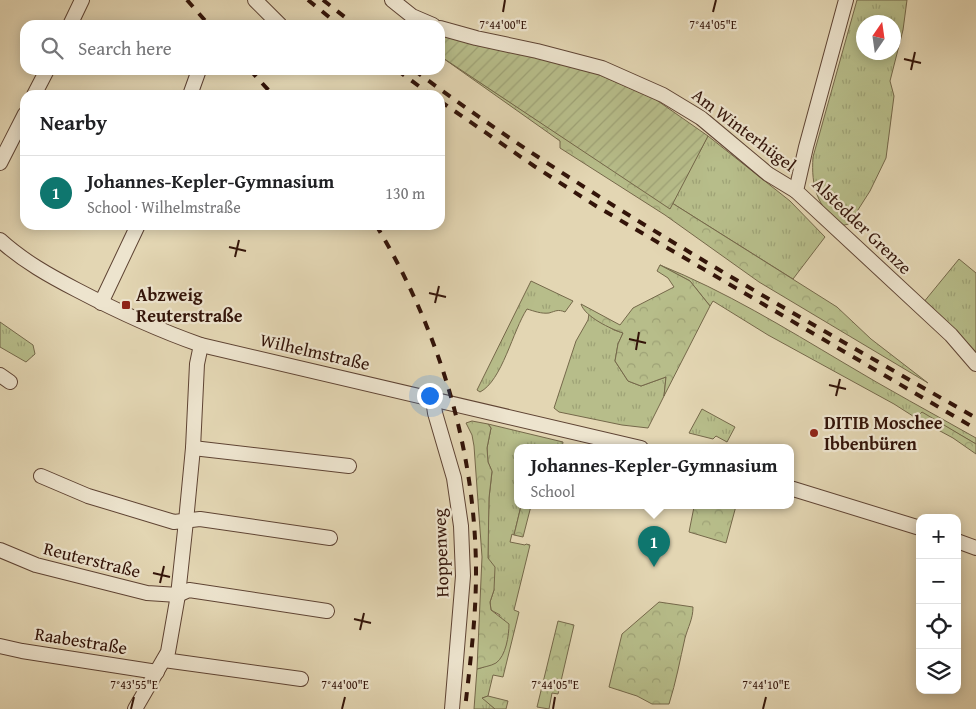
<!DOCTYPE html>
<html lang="en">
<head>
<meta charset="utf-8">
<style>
  body { margin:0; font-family:"Gentium Book Plus",serif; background:#f6f6f6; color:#202124 }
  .controls { position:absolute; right:15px; bottom:15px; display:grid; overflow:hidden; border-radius:10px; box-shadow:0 2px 12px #0003 }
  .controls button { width:45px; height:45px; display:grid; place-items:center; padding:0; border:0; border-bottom:1px solid #e0e0e0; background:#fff; color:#202124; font:25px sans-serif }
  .compass { position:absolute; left:856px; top:15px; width:45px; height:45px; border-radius:50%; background:#fff; box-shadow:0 2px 12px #0003; rotate:13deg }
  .you { position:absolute; left:429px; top:395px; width:18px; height:18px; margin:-12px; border:4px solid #fff; border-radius:50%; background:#1a73e8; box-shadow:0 0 0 8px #1a73e833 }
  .badge { display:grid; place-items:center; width:32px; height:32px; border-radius:50%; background:#0f766e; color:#fff; font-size:16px; font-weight:700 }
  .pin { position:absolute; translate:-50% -41px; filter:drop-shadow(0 1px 2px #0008) }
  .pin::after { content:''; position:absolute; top:26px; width:18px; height:15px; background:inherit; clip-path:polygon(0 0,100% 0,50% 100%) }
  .popup { position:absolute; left:514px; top:444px; width:280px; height:65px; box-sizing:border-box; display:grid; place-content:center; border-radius:10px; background:#fff; filter:drop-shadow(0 1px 4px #0005); font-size:16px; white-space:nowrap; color:#757577 }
  .popup b { font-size:19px; color:#202124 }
  .popup::after { content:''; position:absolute; left:50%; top:100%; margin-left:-10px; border:10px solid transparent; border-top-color:#fff }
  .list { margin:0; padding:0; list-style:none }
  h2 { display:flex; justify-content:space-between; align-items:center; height:65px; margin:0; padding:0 20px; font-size:21px }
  h2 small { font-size:16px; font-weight:400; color:#757577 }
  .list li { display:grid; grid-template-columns:32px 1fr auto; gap:15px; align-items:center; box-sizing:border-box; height:75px; padding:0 20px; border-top:1px solid #e0e0e0 }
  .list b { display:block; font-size:19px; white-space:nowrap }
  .list p { margin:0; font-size:16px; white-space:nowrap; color:#757577 }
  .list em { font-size:16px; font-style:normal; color:#757577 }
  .icon { flex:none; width:28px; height:28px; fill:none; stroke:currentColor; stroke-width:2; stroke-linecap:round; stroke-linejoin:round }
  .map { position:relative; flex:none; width:976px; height:709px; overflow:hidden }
  .search { position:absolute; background:#fff; box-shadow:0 2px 12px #0003; left:20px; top:20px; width:425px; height:55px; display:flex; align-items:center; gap:12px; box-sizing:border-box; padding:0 18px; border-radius:15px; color:#757577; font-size:19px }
  .panel { position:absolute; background:#fff; box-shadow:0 2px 12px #0003; left:20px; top:90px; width:425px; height:140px; border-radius:15px }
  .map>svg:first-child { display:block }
</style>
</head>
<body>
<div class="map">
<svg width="976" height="709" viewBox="0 0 976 709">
  <defs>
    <pattern id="grass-tufts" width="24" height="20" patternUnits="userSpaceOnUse" patternTransform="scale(1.25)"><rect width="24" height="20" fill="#b7bd8a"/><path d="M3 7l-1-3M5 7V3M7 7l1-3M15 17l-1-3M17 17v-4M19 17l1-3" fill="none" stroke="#9ea276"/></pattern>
    <pattern id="forest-crowns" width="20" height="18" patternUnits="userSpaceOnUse" patternTransform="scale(1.25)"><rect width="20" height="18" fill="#b7bd8a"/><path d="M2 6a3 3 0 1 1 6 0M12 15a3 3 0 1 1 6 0" fill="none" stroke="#9ea276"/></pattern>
    <pattern id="garden-furrows" width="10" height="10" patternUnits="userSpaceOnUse" patternTransform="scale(1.25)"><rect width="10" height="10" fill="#b7bd8a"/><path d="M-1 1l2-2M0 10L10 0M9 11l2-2" fill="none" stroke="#9ea276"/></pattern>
  </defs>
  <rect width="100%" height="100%" fill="#e3d6b3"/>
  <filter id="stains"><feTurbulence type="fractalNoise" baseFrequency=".004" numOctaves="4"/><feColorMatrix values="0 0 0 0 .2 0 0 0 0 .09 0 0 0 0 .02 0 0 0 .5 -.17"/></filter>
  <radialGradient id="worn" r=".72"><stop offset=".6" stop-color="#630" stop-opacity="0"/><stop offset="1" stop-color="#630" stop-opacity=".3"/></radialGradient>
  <g fill="url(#grass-tufts)" stroke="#75684a" fill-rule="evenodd">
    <path d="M857,0h50l-4,30 -13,51 4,15 -8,62 -16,33 -21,33 -9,2c-23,-21 -29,-39 -27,-69zM864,22h30v30h-30z"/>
    <polygon points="708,136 790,201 825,237 793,279 672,203"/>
    <polygon points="959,259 976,273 976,352 961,336 923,303"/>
    <path d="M660,265c65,26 125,63 184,98 43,26 88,50 132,75v6l-54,-31 -6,5 -22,-14 -126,-69 -55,-34 -3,5 -20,-25z"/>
    <path d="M531,281l42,20 -8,11c-7,-3 -9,-1 -16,1 -8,1 -15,-2 -22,-4 -14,21 -25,72 -47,83l-3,-2z"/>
    <polygon points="589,314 614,330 623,333 618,344 615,361 628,381 641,386 666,377 664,396 648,428 622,425 559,412 554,408 576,341 588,320"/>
    <polygon points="0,322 33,345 35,354 26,362 0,347"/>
    <polygon points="702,409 735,427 727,442 716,436 713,439 689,433"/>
    <polygon points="488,424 563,442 562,448 518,448 518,506 521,506 514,535 512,534 510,542 525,545 526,544 530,545 514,610 519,612 503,677 493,675 488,696 483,698 495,709 474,709 477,669 484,667 500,615 491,610 490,602 494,590 488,558 488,537 489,498 492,472 488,462 487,448 491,428"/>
  </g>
  <g fill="url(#forest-crowns)" stroke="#75684a">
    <polygon points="440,56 670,208 672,203 837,307 871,339 928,383 759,282 665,215 560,148 560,141"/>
    <path d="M660,265l30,16 20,25 -46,90 2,-19 -25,9 -13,-5 -13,-20 3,-17 5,-11c-12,-4 -38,-16 -42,-29l39,21 13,-17 41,-21 -6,-9 -11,-7z"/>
    <polygon points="922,412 976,444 976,454 953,438 916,418"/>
    <path d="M472,421l16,3 3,4 -4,20 1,14 4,9 -3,27 -1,60 7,9 -1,23 -4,12 1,8 18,14c0,11 -3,32 -13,39 -5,3 -13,4 -19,6l5,-112 -8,-111 -2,-11 -6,-12z"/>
    <polygon points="521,506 531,506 523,537 514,535"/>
    <polygon points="698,506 736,506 726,543 689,532 694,507 698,508"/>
    <path d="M659,602l34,5c0,12 -5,20 -8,31 -5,22 -9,44 -16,66h-17l-15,-8 -28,-9 13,-53z"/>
    <polygon points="558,621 574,625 558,694 552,693 549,709 537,707"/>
    <polygon points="488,696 508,701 506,709 495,709 482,698"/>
  </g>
  <polygon fill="url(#garden-furrows)" stroke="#75684a" points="440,33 579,66 655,99 708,136 670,209 440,56"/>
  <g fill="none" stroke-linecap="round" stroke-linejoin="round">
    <defs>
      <g id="minor">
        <polyline points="255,0 280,25"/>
        <polyline points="392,0 412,16 433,25"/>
        <polyline points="846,0 806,147 796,191 951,335 976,364"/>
        <polyline points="70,25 82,0"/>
        <polyline points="440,28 476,38 537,51 602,68 663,95 701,118 768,174 796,191"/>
        <polyline points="34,95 47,70"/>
        <polyline points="190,95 199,70"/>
        <polyline points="0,163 25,114"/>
        <path d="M0,240c23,21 50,36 77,50 40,21 81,40 124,55l440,103"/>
        <polyline points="101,303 138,225"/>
        <polyline points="0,375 10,382"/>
        <polyline points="433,399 435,413 454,478 461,526 463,576 452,709"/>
        <polyline points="193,448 349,466"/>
        <polyline points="41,476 88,496 174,522 200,519 330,538"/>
        <polyline points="790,488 920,528"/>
        <polyline points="957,541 976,548"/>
        <polyline points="0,550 36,565 147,593 178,595 189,590 327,611"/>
        <polyline points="0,646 22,651 157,672"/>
        <polyline points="164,660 301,679"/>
        <polyline points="135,709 168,652 178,595 186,521 193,448 197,364 201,345"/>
      </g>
    </defs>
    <use href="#minor" stroke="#5f4434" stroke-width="16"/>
    <use href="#minor" stroke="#ede4ce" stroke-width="14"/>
    <g stroke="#331409" stroke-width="4" stroke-dasharray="9 9" stroke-linecap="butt">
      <polyline points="187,0 209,25"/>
      <polyline points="308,0 339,25"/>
      <polyline points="323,0 355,25"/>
      <polyline points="250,70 273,95"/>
      <polyline points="397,70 431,95"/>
      <path d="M414,70c177,132 371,238 562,348"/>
      <polyline points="440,101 534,166 596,206 976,429"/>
      <path d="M376,225c63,104 100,226 100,348 0,46 -6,91 -11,136"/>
    </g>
  </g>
  <path fill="none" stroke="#331409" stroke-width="2" d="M503,12l2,-12M713,12l3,-12M904,59l17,4M911,70l4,-18M229,247l17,4M235,257l4,-17M429,293l17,4M435,303l4,-17M629,339l17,4M636,350l3,-18M829,385l17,4M836,396l4,-17M153,573l17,4M160,583l4,-17M354,619l17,4M360,630l4,-17M131,709l3,-12M342,709l3,-12M553,709l2,-12M763,709l3,-12"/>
  <g fill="#8f2418" stroke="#ede4ce" stroke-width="2">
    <rect x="121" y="300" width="10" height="10" rx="2.5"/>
    <circle cx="814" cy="433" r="5"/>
  </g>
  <g text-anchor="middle" stroke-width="4.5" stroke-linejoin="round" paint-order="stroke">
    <g font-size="18" fill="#331409" stroke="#ede4ce">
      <text transform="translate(744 130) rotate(37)" y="6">Am Winterhügel</text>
      <text transform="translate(862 226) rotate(44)" y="6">Alstedder Grenze</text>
      <text transform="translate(315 352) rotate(13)" y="6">Wilhelmstraße</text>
      <text transform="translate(441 553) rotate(-92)" y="6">Hoppenweg</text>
      <text transform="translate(92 560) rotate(14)" y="6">Reuterstraße</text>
      <text transform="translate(81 641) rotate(9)" y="6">Raabestraße</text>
    </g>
    <g font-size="18" font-weight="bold" fill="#331409" stroke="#ede4ce" text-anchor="start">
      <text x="136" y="301">Abzweig<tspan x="136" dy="21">Reuterstraße</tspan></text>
      <text x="824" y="429">DITIB Moschee<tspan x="824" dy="21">Ibbenbüren</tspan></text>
    </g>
  </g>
  <g font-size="12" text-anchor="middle" fill="#331409" stroke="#ede4ce" stroke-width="4.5" stroke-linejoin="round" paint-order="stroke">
    <text x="503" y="29">7°44'00"E</text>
    <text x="713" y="29">7°44'05"E</text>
    <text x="134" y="689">7°43'55"E</text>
    <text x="345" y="689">7°44'00"E</text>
    <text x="555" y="689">7°44'05"E</text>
    <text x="766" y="689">7°44'10"E</text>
  </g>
  <rect width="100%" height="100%" filter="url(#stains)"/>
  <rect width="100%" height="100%" fill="url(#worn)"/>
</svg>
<div class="controls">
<button>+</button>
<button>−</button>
<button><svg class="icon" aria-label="locate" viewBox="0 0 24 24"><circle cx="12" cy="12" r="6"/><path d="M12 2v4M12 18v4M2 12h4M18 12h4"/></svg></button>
<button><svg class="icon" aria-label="layers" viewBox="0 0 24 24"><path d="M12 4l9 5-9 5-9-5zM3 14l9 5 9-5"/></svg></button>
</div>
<svg class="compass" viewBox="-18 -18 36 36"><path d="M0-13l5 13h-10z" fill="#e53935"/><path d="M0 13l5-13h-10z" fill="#757577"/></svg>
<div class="you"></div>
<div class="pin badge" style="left:654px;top:567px">1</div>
<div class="popup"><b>Johannes-Kepler-Gymnasium</b>School</div>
<div class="search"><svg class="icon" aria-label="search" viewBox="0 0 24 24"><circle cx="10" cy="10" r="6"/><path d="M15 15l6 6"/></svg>Search here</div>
<section class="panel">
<h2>Nearby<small></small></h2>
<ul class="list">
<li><span class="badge">1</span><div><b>Johannes-Kepler-Gymnasium</b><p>School · Wilhelmstraße</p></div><em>130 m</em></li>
</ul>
</section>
</div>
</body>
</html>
